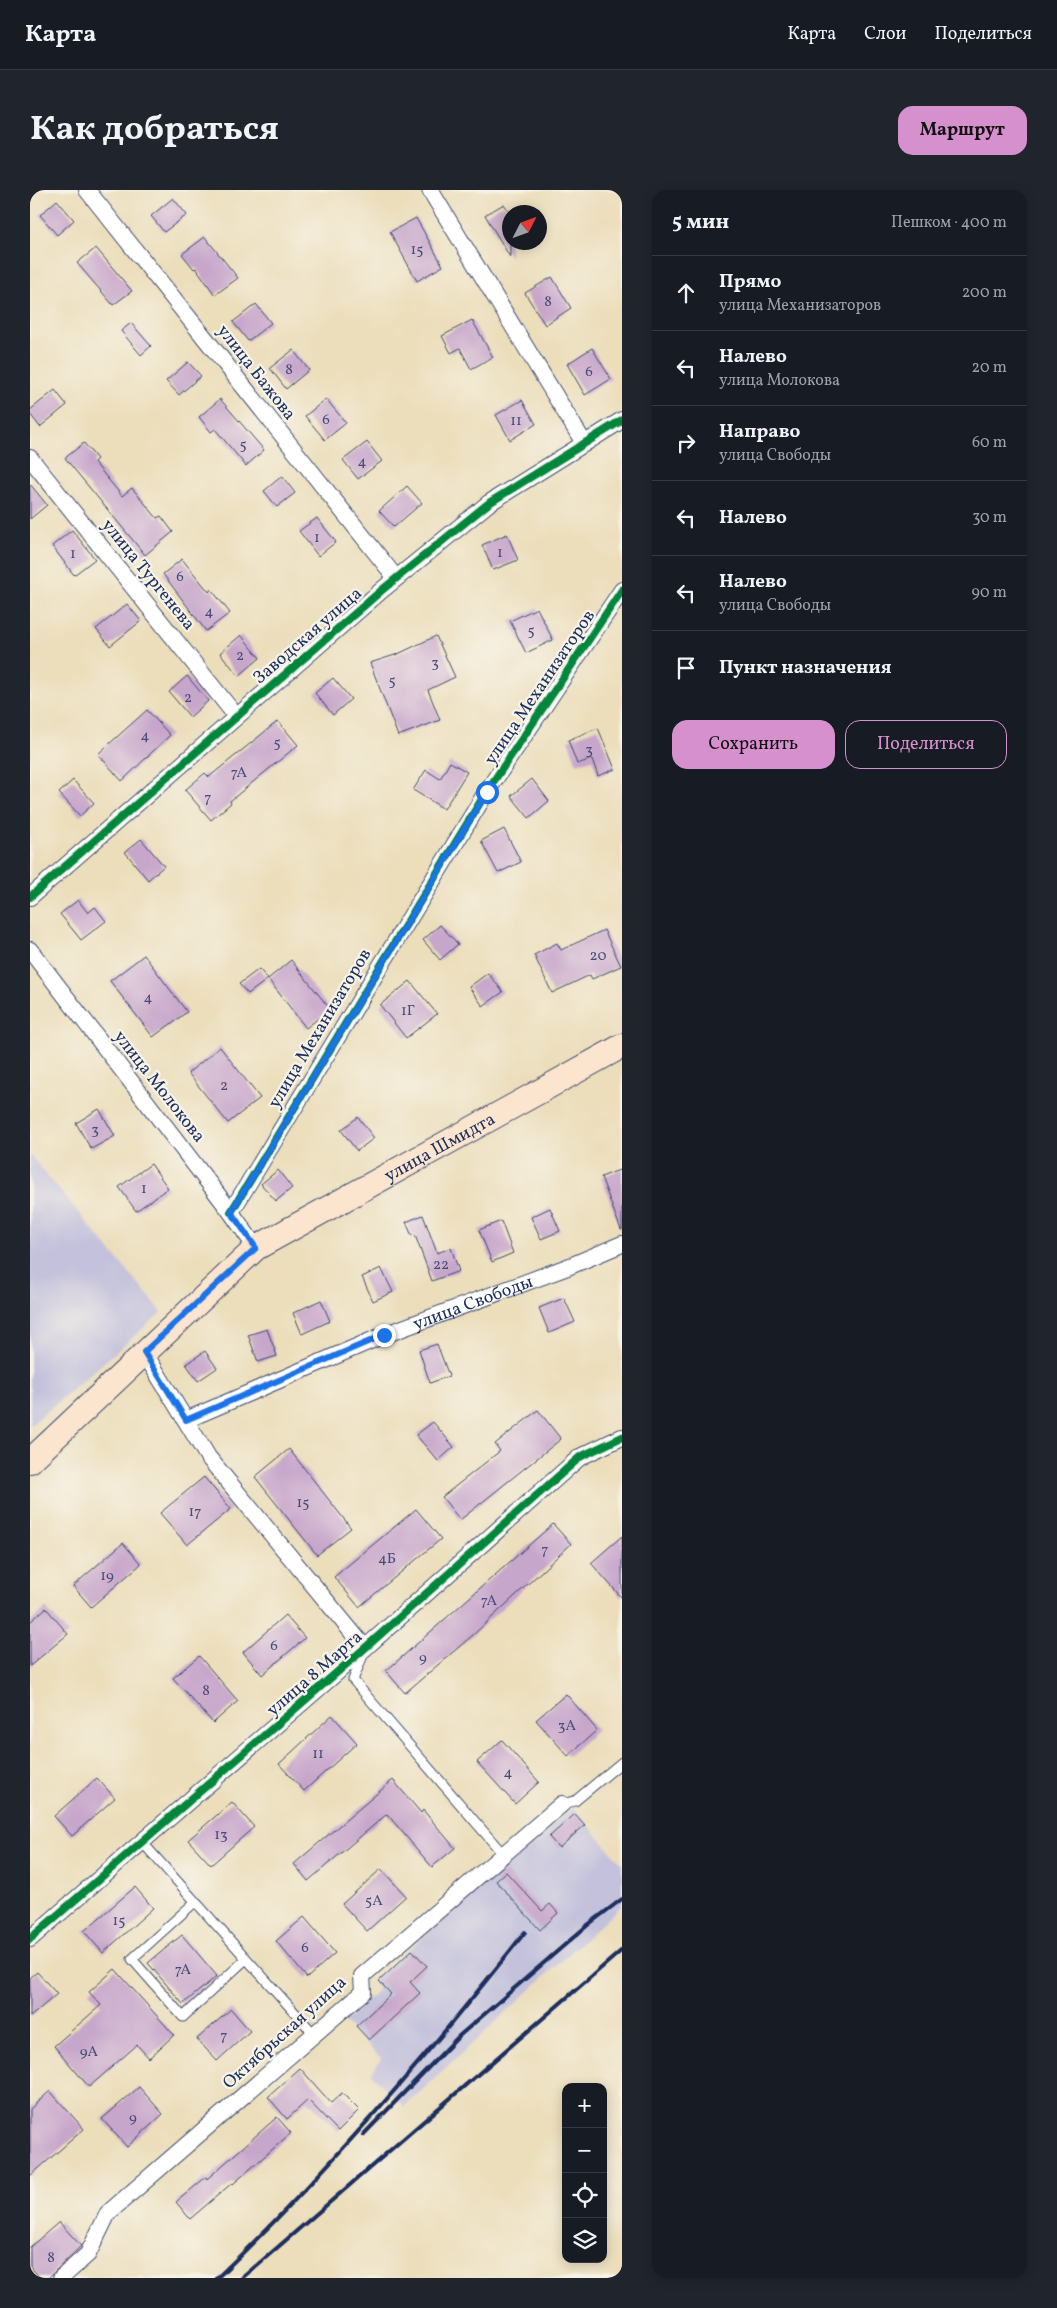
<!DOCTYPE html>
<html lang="ru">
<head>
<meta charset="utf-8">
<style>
  body { margin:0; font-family:Vollkorn,serif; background:#20242c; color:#f1f3f6 }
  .controls { position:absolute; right:15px; bottom:15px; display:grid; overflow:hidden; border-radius:10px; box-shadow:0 2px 12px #0003 }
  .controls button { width:45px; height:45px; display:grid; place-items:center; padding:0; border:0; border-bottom:1px solid #363941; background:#171b24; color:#f1f3f6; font:25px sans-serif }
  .compass { position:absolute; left:472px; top:15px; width:45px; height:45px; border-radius:50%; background:#171b24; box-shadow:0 2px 12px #0003; rotate:48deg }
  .stop { position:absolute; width:15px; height:15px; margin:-11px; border:4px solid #1a73e8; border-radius:50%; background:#fff }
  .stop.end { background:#1a73e8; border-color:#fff; box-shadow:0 1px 5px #0008 }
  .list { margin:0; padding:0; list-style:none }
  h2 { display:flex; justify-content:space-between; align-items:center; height:65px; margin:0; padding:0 20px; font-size:21px }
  h2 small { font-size:16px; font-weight:400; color:#9ea1a6 }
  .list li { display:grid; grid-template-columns:32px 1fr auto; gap:15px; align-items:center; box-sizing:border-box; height:75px; padding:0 20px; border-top:1px solid #363941 }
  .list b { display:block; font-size:19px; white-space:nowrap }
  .list p { margin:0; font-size:16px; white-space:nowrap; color:#9ea1a6 }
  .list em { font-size:16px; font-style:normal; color:#9ea1a6 }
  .actions { display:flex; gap:10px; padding:15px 20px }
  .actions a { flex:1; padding:11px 0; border:1px solid #d690ce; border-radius:15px; text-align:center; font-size:18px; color:#d690ce }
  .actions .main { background:#d690ce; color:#111 }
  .icon { flex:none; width:28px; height:28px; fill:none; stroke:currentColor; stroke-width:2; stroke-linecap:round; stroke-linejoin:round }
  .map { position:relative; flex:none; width:592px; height:2088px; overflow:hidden; border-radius:15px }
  header { display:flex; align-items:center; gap:30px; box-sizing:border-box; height:70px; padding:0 25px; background:#171b24; border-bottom:1px solid #363941 }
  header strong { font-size:24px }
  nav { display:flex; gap:28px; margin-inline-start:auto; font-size:18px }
  .intro { display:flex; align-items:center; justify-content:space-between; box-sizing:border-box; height:120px; padding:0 30px }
  h1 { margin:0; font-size:35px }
  .button { padding:12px 22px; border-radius:15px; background:#d690ce; color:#111; font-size:18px; font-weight:700 }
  main { display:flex; gap:30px; padding:0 30px }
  aside { flex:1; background:#171b24; border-radius:15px; box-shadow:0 2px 12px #0003 }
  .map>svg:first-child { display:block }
</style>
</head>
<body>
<header>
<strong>Карта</strong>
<nav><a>Карта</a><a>Слои</a><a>Поделиться</a></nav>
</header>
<div class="intro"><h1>Как добраться</h1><a class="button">Маршрут</a></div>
<main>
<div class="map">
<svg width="592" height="2088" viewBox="0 0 592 2088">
  <rect width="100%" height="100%" fill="#f7f3e8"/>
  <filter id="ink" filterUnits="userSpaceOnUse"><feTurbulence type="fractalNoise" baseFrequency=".02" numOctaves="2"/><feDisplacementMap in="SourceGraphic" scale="10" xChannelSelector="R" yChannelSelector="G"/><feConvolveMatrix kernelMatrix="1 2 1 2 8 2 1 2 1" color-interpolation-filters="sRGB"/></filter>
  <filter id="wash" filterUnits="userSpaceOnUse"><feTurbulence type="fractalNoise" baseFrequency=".0096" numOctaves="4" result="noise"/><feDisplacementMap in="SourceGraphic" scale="20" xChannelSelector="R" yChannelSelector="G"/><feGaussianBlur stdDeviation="1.12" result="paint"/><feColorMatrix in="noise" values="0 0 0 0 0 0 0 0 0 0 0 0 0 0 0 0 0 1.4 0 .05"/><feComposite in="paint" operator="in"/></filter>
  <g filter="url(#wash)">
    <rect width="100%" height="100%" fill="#ecdebb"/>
    <g fill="#c3c1db">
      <polygon points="0,965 132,1122 0,1236"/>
      <polygon points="543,1617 592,1674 592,1715 374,1917 341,1884 351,1868 315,1833 347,1800 344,1789"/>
    </g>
    <g id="blocks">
      <g fill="#c7a6cb">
        <polygon points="143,8 157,25 134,42 121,26"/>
        <polygon points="27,10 44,30 27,45 10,25"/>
        <polygon points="474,14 480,23 480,67 455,25"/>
        <polygon points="386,28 413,76 387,91 360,42"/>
        <polygon points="175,47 208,88 185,105 166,78 164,79 152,64"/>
        <polygon points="66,58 102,101 83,115 47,73"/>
        <polygon points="522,87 541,118 515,135 495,103"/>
        <polygon points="226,114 241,133 218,151 203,132"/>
        <polygon points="442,130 463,167 441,179 430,158 421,163 412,146"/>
        <polygon points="101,133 121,156 111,165 91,141"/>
        <polygon points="562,158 581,189 555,205 537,174"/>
        <polygon points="263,160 279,180 256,199 240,178"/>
        <polygon points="158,172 171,186 149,205 136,191"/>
        <polygon points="25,200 37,215 10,237 0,224 0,220"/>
        <polygon points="190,209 234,260 216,276 185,239 181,242 169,227"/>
        <polygon points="296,209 316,233 295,250 275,226"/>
        <polygon points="492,210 506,234 480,250 466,225"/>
        <polygon points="337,252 352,271 328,289 313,270"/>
        <polygon points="54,253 67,269 64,272 92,306 102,298 127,328 131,326 143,342 115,365 35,268"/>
        <polygon points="252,286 265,303 247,317 234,301"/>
        <polygon points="0,294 17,315 0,329"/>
        <polygon points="377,296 392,313 364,337 349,321"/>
        <polygon points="287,328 306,352 288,366 269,341"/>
        <polygon points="42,340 65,369 44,385 22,356"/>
        <polygon points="477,344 488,370 463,380 452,355"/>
        <polygon points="152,369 179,402 181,399 200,423 176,441 133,384"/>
        <polygon points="97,414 111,431 80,456 66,439"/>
        <polygon points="507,418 523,450 496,463 480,431"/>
        <polygon points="211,445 230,468 209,486 190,463"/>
        <polygon points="406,446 425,487 398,500 410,530 368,546 340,473 368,464"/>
        <polygon points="157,486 178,511 160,527 139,502"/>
        <polygon points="303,488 321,509 303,525 285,503"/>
        <polygon points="117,520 140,545 92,591 68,564"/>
        <polygon points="248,531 268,555 200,611 201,613 181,630 155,600 175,583 179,587"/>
        <polygon points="568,538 585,579 568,586 562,569 547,574 538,550"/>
        <polygon points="420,572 437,582 414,619 383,600 396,580 410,589"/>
        <polygon points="502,589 519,611 499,628 481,606"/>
        <polygon points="43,590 64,613 50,626 29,603"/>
        <polygon points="474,639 491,672 468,683 451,651"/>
        <polygon points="111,649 134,676 118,690 95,662"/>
        <polygon points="48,710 58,723 65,717 76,731 51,750 30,724"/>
        <polygon points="410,735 428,754 410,770 393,750"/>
        <polygon points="574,740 591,776 562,789 560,785 522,803 504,765 527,753 531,760"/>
        <polygon points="114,765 157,822 123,847 80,791"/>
        <polygon points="261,770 300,819 276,838 238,789"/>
        <polygon points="229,779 238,789 218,804 209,794"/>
        <polygon points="458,783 473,802 453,816 439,797"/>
        <polygon points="380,791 407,824 376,848 350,815"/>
        <polygon points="190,857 230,908 198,933 158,883"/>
        <polygon points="69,919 85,946 61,959 46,933"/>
        <polygon points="328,927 344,948 327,961 311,940"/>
        <polygon points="121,974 138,998 106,1021 89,997"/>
        <polygon points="592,979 592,1040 591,1040 571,987"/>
        <polygon points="248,980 262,998 246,1011 231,994"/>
        <polygon points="520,1018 530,1041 511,1049 501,1027"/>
        <polygon points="393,1025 407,1063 421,1058 429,1081 402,1091 385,1045 382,1046 376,1032"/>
        <polygon points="471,1031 483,1063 462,1072 449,1040"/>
        <polygon points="351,1078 363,1102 343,1111 332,1087"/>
        <polygon points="534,1108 545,1132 519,1143 509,1118"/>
        <polygon points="291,1110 300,1131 272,1144 263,1123"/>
        <polygon points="237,1139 247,1166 228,1172 218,1145"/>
        <polygon points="407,1154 419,1186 400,1193 389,1160"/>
        <polygon points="175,1161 187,1178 168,1191 156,1174"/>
        <polygon points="508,1220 531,1249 430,1330 412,1307 470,1261 465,1254"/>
        <polygon points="403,1232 424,1257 408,1271 386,1245"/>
        <polygon points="259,1259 321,1338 287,1365 225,1287"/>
        <polygon points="174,1287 201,1319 157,1355 130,1323"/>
        <polygon points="386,1319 411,1349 329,1417 304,1387"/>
        <polygon points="523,1334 541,1354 443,1445 375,1503 356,1481"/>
        <polygon points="592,1346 592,1408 561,1373"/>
        <polygon points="93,1353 111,1374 61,1417 43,1396"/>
        <polygon points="16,1418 38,1444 0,1476 0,1432"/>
        <polygon points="255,1425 275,1448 232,1485 213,1462"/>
        <polygon points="169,1466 208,1511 183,1533 143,1488"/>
        <polygon points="536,1504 567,1540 538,1566 506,1530"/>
        <polygon points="302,1525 327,1553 274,1601 249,1574"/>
        <polygon points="472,1550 509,1592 485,1614 447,1572"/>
        <polygon points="67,1588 85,1608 42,1646 24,1626"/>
        <polygon points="363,1590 391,1623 393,1620 425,1658 402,1677 357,1624 278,1691 264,1674"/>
        <polygon points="202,1612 224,1637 181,1675 158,1650"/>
        <polygon points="545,1624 555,1635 529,1658 519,1647"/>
        <polygon points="351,1679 376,1706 337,1741 312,1714"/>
        <polygon points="476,1682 512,1721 520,1714 528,1723 510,1740 466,1691"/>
        <polygon points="105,1697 123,1718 73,1763 54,1741"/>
        <polygon points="274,1727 305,1763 277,1788 246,1751"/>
        <polygon points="152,1745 187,1786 153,1814 118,1773"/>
        <polygon points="382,1760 397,1776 380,1792 390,1803 339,1850 326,1836 361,1804 349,1791"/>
        <polygon points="85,1779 144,1845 119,1868 107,1855 59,1897 24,1856 71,1815 59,1802"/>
        <polygon points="7,1782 27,1804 0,1827 0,1788"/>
        <polygon points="201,1819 220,1841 187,1871 167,1849"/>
        <polygon points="270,1878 301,1913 312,1903 329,1920 308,1941 278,1910 257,1929 238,1907"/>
        <polygon points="109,1897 133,1924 97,1957 72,1929"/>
        <polygon points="20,1901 54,1939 0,1986 0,1919"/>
        <polygon points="247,1927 261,1943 203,1994 202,1993 160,2029 146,2012 176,1987 177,1989"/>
        <polygon points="29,2032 51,2056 18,2088 10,2088 0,2076 0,2057"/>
      </g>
    </g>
  </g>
  <g filter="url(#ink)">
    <use href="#blocks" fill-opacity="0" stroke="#3a496c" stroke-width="1"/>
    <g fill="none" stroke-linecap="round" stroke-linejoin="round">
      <defs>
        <g id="lane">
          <polyline points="334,1463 323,1490 473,1664"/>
          <polyline points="532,1614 545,1611 592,1572"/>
          <polyline points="112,1652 284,1844"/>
          <polyline points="165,1712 102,1769 153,1827 216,1769"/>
        </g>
        <g id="street">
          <polyline points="57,0 366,388"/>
          <polyline points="400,0 554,253"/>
          <polyline points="0,268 206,526"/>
          <polyline points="0,707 352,400 459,313 592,230"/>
          <polyline points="0,760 201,1022 226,1058"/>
          <polyline points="201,1022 457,601 592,400"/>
          <polyline points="114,1162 178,1267 335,1458"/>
          <path id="s1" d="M156,1230l198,-85 186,-69 52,-22"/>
          <polyline points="0,1749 335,1458 550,1267 592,1247"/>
          <polyline points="31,2088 58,2064 78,2023 333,1802 332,1786 532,1614"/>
        </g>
        <g id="secondary">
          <path id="s2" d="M0,1271l226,-213 366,-202"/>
        </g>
      </defs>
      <use href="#lane" stroke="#3a496c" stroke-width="11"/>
      <use href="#street" stroke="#3a496c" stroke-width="18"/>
      <use href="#secondary" stroke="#3a496c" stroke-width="26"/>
      <use href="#lane" stroke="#fff" stroke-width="9"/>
      <use href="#street" stroke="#fff" stroke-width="16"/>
      <use href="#secondary" stroke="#fce5cf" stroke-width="24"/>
      <g stroke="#1b2f5e" stroke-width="4">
        <polyline points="333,1945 429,1846 559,1734 592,1709"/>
        <path d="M187,2088c112,-107 212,-224 308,-346"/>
        <polyline points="212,2088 592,1760"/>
      </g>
      <defs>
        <g id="cycleway">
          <polyline points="0,707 352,400 459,313 592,230"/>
          <polyline points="201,1022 457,601 592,400"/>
          <polyline points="0,1749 335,1458 550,1267 592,1247"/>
        </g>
      </defs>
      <use href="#cycleway" stroke="#f7f3e8" stroke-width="11"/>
      <use href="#cycleway" stroke="#00873e" stroke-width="8"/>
    </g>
  </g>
  <g fill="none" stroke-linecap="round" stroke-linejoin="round" filter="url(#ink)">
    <polyline stroke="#1a73e8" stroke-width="6" points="354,1145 156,1230 114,1162 226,1058 201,1022 457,602"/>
  </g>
  <g text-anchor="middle" stroke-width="4.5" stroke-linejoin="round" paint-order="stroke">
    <g font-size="15" fill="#464d79">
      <text x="387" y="64">15</text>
      <text x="518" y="116">8</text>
      <text x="259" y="184">8</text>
      <text x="559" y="186">6</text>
      <text x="296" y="234">6</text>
      <text x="486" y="235">11</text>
      <text x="213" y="259">5</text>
      <text x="332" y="276">4</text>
      <text x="287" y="352">1</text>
      <text x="470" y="367">1</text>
      <text x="43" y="368">1</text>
      <text x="150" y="391">6</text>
      <text x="179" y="426">4</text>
      <text x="501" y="445">5</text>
      <text x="210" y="470">2</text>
      <text x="405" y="477">3</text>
      <text x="362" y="495">5</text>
      <text x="158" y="512">2</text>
      <text x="115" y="550">4</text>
      <text x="247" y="557">5</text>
      <text x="559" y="564">3</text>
      <text x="209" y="587">7А</text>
      <text x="178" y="612">7</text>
      <text x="568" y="770">20</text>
      <text x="118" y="812">4</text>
      <text x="378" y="825">1Г</text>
      <text x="194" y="900">2</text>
      <text x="65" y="944">3</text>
      <text x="114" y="1003">1</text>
      <text x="411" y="1079">22</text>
      <text x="273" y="1317">15</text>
      <text x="165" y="1326">17</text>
      <text x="515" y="1364">7</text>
      <text x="357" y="1373">4Б</text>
      <text x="77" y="1390">19</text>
      <text x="459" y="1415">7А</text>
      <text x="244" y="1460">6</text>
      <text x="393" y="1472">9</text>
      <text x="176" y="1505">8</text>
      <text x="537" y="1540">3А</text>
      <text x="288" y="1568">11</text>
      <text x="478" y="1587">4</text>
      <text x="191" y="1649">13</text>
      <text x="344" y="1715">5А</text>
      <text x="89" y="1735">15</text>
      <text x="275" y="1762">6</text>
      <text x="153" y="1784">7А</text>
      <text x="194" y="1850">7</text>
      <text x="59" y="1866">9А</text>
      <text x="103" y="1932">9</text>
      <text x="21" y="2072">8</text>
    </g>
    <g font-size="18" fill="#1b2f5e" stroke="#f7f3e8">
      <text transform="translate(227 182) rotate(52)" y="6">улица Бажова</text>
      <text transform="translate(119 384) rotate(51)" y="6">улица Тургенева</text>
      <text transform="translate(277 445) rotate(-41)" y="6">Заводская улица</text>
      <text transform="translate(509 497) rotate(-56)" y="6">улица Механизаторов</text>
      <text transform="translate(289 838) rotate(-59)" y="6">улица Механизаторов</text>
      <text transform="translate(130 896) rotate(52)" y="6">улица Молокова</text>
      <text dy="6" stroke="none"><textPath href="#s2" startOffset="520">улица Шмидта</textPath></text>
      <text dy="6" stroke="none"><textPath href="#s1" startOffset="310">улица Свободы</textPath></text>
      <text transform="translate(284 1483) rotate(-41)" y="6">улица 8 Марта</text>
      <text transform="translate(254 1842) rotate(-42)" y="6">Октябрьская улица</text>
    </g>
  </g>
</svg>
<div class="controls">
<button>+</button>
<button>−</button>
<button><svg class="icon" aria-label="locate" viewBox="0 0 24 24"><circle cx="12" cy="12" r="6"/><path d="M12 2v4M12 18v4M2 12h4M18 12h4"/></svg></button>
<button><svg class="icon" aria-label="layers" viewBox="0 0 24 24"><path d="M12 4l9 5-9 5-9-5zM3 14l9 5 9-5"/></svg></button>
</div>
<svg class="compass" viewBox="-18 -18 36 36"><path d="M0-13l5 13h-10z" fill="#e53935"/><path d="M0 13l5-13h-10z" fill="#9ea1a6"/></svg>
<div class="stop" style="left:457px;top:602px"></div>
<div class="stop end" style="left:354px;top:1145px"></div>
</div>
<aside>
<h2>5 мин<small>Пешком · 400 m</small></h2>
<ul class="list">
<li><svg class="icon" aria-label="ahead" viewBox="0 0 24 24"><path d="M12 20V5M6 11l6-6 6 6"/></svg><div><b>Прямо</b><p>улица Механизаторов</p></div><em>200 m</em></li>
<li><svg class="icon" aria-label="left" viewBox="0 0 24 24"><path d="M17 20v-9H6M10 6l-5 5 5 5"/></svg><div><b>Налево</b><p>улица Молокова</p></div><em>20 m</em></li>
<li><svg class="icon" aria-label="right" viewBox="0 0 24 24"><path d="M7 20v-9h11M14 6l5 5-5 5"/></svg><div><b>Направо</b><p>улица Свободы</p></div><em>60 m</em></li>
<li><svg class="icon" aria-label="left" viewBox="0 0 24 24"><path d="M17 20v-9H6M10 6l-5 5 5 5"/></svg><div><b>Налево</b></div><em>30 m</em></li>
<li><svg class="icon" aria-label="left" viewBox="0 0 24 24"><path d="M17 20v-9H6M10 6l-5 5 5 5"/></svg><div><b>Налево</b><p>улица Свободы</p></div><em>90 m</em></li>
<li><svg class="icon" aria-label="arrive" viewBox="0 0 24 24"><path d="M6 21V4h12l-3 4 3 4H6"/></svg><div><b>Пункт назначения</b></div></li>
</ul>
<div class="actions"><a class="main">Сохранить</a><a>Поделиться</a></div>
</aside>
</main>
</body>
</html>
